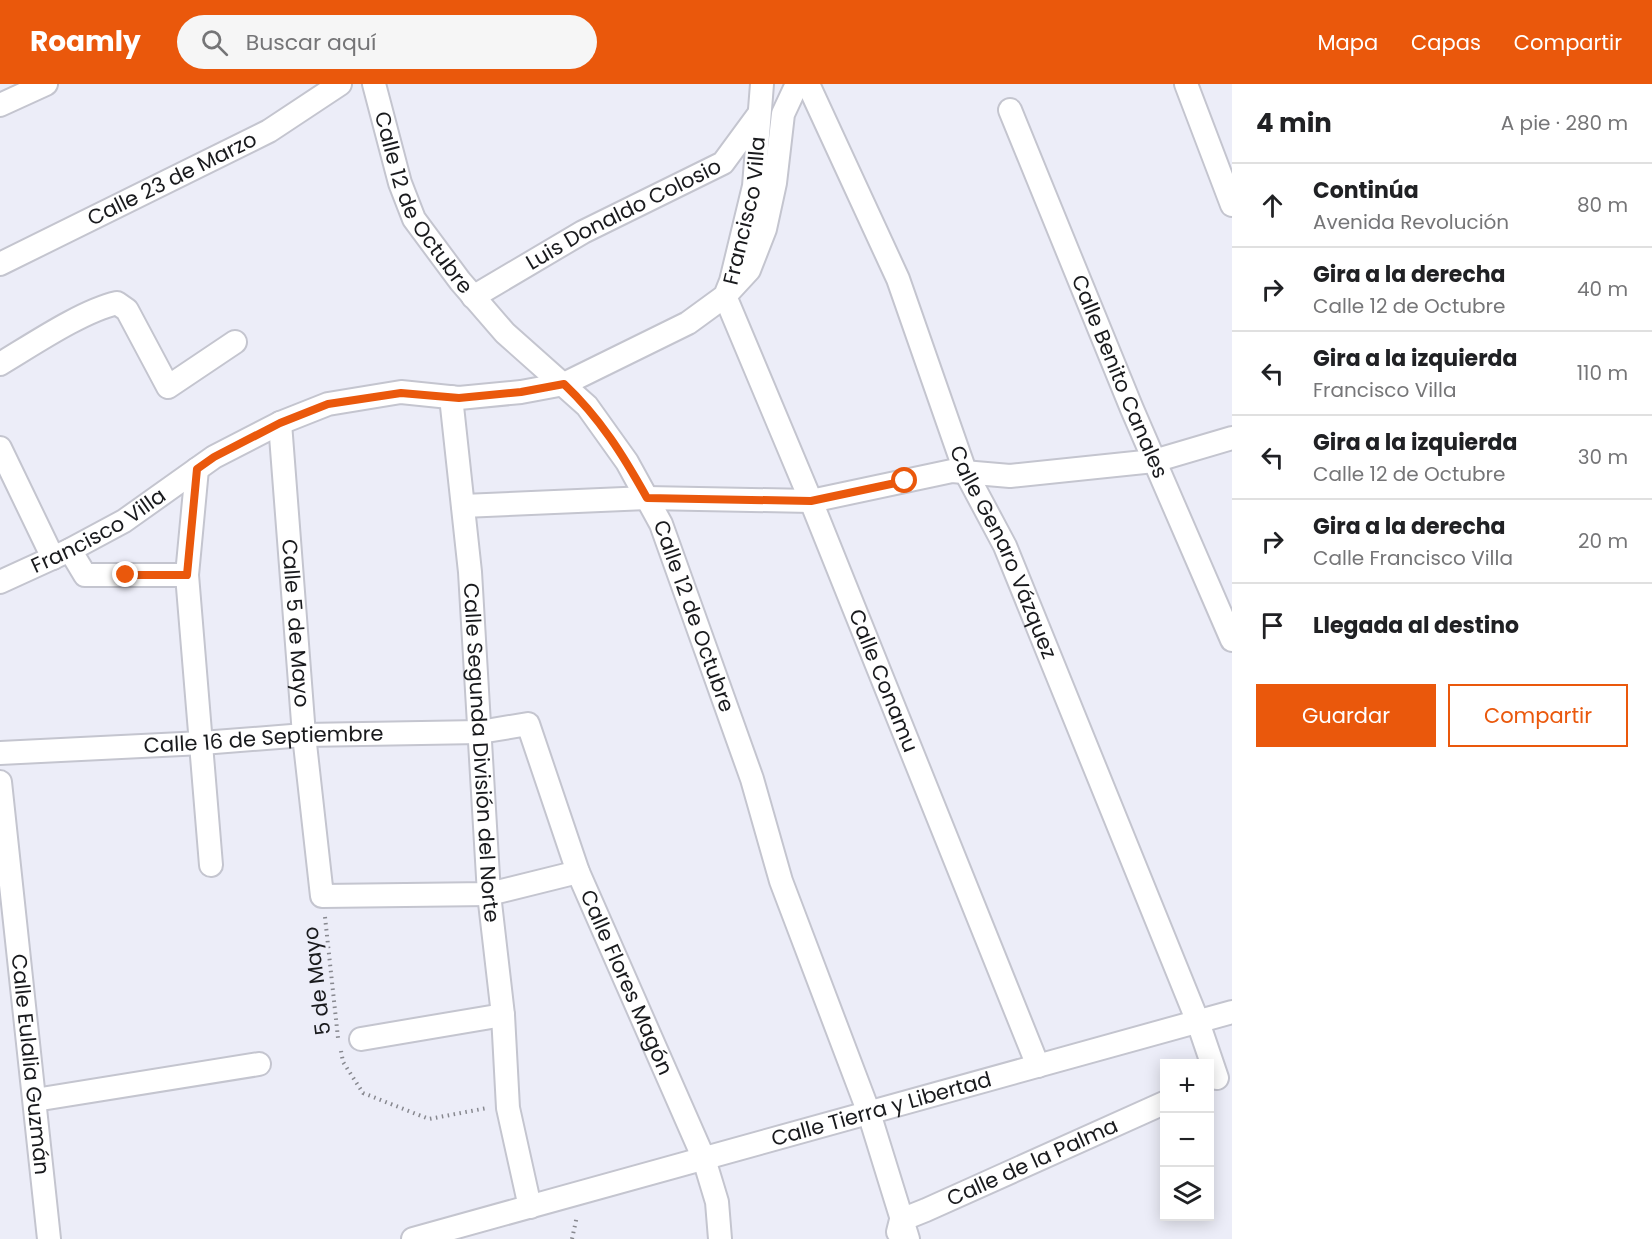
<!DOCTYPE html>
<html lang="es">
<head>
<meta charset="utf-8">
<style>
  body { margin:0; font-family:Poppins,sans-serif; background:#f6f6f6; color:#202124 }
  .controls { position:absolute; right:18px; bottom:18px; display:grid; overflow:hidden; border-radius:0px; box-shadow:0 3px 15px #0003 }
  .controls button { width:54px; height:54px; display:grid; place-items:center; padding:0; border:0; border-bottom:2px solid #e0e0e0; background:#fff; color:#202124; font:30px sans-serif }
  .stop { position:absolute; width:18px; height:18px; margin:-14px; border:4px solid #ea580c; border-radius:50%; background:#fff }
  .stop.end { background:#ea580c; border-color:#fff; box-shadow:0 2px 6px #0008 }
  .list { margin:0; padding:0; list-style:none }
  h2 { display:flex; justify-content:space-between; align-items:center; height:78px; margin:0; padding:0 24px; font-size:26px }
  h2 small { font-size:20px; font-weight:400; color:#757577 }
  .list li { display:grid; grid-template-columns:39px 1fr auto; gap:18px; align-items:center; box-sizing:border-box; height:84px; padding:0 24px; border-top:2px solid #e0e0e0 }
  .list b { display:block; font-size:22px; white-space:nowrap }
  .list p { margin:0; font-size:20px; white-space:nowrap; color:#757577 }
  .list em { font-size:20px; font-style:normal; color:#757577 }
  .actions { display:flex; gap:12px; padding:18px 24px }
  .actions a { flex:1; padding:14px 0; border:2px solid #ea580c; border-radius:0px; text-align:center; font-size:21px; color:#ea580c }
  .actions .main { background:#ea580c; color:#fff }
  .icon { flex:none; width:33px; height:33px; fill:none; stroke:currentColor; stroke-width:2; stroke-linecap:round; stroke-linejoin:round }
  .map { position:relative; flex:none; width:1232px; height:1155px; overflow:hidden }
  header { display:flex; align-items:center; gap:36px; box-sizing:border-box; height:84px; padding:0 30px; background:#ea580c; color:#fff }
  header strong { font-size:28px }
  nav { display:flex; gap:33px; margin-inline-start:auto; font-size:21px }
  .search { width:420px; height:54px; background:#f6f6f6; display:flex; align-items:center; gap:15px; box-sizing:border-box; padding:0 21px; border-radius:33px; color:#757577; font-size:22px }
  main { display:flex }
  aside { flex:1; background:#fff }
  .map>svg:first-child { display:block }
</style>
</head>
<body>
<header>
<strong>Roamly</strong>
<div class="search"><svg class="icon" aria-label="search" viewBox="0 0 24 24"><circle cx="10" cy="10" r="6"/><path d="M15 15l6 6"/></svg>Buscar aquí</div>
<nav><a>Mapa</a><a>Capas</a><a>Compartir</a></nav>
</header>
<main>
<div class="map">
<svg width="1232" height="1155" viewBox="0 0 1232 1155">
  <rect width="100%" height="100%" fill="#ecedf8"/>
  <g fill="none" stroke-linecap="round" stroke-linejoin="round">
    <defs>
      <g id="minor">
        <path id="s1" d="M374,0l26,99 14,36 46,62 45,52 82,73 40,56 34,62 91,255 29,102 88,232 39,126"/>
        <path id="s2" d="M797,0l-14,30 -8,69 -10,46 -16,41 -24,26 86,205 227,565"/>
        <path id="s3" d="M808,0l90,195 67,192 40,75 193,476 19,56"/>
        <polyline points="1186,0 1232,121"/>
        <polyline points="0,21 46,0"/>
        <path id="s4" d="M1010,26l122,299 100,231"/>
        <path id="s5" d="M0,180l269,-133 71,-47"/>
        <path id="s6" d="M473,213l110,-65 140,-69 36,-49"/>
        <path d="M0,280c32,-19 82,-53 117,-61l10,7 41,77 67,-45"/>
        <path id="s7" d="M451,313l19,175 19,322 14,121 5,93 22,99"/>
        <path id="s8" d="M280,339l24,312 18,161 167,-2 89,-22"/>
        <polyline points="0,364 53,474"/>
        <polyline points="197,385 187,491 211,781"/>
        <polyline points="463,422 647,414 811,417 952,387 1010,392 1154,377 1232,354"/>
        <polyline points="70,466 85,491 187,491"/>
        <path id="s9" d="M0,498l70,-32 54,-29 90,-64 66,-34 48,-19 73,-12 58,6 62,-6 43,-8 124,-61 37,-27 6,-15 23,-95 8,-102"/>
        <path id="s10" d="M0,669l202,-10 102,-8 176,-3 48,-8 50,148 126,287 13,43 3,37"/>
        <path id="s11" d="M0,698l49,457"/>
        <polyline points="361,955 503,931"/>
        <polyline points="35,1016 259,980"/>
        <path id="s12" d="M898,1148l3,-12 25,-10 238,-107"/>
        <path id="s13" d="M413,1155l819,-227"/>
      </g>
    </defs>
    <use href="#minor" stroke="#c4c5cf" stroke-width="26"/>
    <g stroke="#87888f" stroke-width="4" stroke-dasharray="1.5 4.5" stroke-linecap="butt">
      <polyline points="325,833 338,954"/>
      <polyline points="341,967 343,978 363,1009 429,1035 487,1024"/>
      <polyline points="572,1155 577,1132"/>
    </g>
    <use href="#minor" stroke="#fff" stroke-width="22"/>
  </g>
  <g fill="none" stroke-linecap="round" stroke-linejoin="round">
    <path stroke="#ea580c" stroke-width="8" d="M126,491h61l10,-106 17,-12 66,-34 48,-19 73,-11 58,5 62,-6 43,-8c36,34 59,71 83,114l164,3 94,-20"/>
  </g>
  <g text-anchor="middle" stroke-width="6" stroke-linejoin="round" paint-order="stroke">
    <g font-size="21" fill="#191a1d" stroke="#ecedf8">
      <text dy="7" stroke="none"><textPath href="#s5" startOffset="192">Calle 23 de Marzo</textPath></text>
      <text dy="7" stroke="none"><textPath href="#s1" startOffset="130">Calle 12 de Octubre</textPath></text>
      <text dy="7" stroke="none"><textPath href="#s9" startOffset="885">Francisco Villa</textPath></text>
      <text dy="7" stroke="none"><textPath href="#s6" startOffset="172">Luis Donaldo Colosio</textPath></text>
      <text dy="7" stroke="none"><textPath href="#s4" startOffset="288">Calle Benito Canales</textPath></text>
      <text dy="7" stroke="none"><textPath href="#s9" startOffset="111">Francisco Villa</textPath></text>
      <text dy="7" stroke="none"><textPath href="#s3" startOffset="508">Calle Genaro Vázquez</textPath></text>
      <text dy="7" stroke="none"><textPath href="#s1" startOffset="634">Calle 12 de Octubre</textPath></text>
      <text dy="7" stroke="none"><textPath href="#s8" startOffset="201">Calle 5 de Mayo</textPath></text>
      <text dy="7" stroke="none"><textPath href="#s2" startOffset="645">Calle Conamu</textPath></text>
      <text dy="7" stroke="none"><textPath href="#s10" startOffset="264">Calle 16 de Septiembre</textPath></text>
      <text dy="7" stroke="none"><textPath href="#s7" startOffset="357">Calle Segunda División del Norte</textPath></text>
      <text transform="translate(317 897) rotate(-97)" y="7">5 de Mayo</text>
      <text dy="7" stroke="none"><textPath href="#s10" startOffset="806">Calle Flores Magón</textPath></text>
      <text dy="7" stroke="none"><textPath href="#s11" startOffset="284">Calle Eulalia Guzmán</textPath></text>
      <text dy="7" stroke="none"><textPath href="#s13" startOffset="486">Calle Tierra y Libertad</textPath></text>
      <text dy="7" stroke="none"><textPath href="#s12" startOffset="156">Calle de la Palma</textPath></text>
    </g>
  </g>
</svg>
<div class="controls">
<button>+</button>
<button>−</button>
<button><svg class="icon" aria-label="layers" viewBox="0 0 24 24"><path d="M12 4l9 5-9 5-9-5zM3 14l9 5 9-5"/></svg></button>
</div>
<div class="stop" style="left:905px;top:397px"></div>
<div class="stop end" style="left:126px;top:491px"></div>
</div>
<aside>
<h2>4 min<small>A pie · 280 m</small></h2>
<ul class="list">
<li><svg class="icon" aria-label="ahead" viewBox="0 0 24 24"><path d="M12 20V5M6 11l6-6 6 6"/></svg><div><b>Continúa</b><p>Avenida Revolución</p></div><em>80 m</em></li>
<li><svg class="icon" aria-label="right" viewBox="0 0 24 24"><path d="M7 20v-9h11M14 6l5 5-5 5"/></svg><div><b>Gira a la derecha</b><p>Calle 12 de Octubre</p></div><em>40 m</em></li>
<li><svg class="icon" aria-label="left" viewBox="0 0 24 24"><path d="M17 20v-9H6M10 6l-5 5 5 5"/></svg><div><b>Gira a la izquierda</b><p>Francisco Villa</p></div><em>110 m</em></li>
<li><svg class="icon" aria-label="left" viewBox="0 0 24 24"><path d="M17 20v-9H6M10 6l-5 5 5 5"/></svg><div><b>Gira a la izquierda</b><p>Calle 12 de Octubre</p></div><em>30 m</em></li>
<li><svg class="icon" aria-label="right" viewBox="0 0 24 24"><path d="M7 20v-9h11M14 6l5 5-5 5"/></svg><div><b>Gira a la derecha</b><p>Calle Francisco Villa</p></div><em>20 m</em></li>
<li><svg class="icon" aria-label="arrive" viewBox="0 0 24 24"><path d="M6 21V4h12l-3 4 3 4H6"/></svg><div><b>Llegada al destino</b></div></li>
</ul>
<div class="actions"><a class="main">Guardar</a><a>Compartir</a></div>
</aside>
</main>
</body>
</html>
